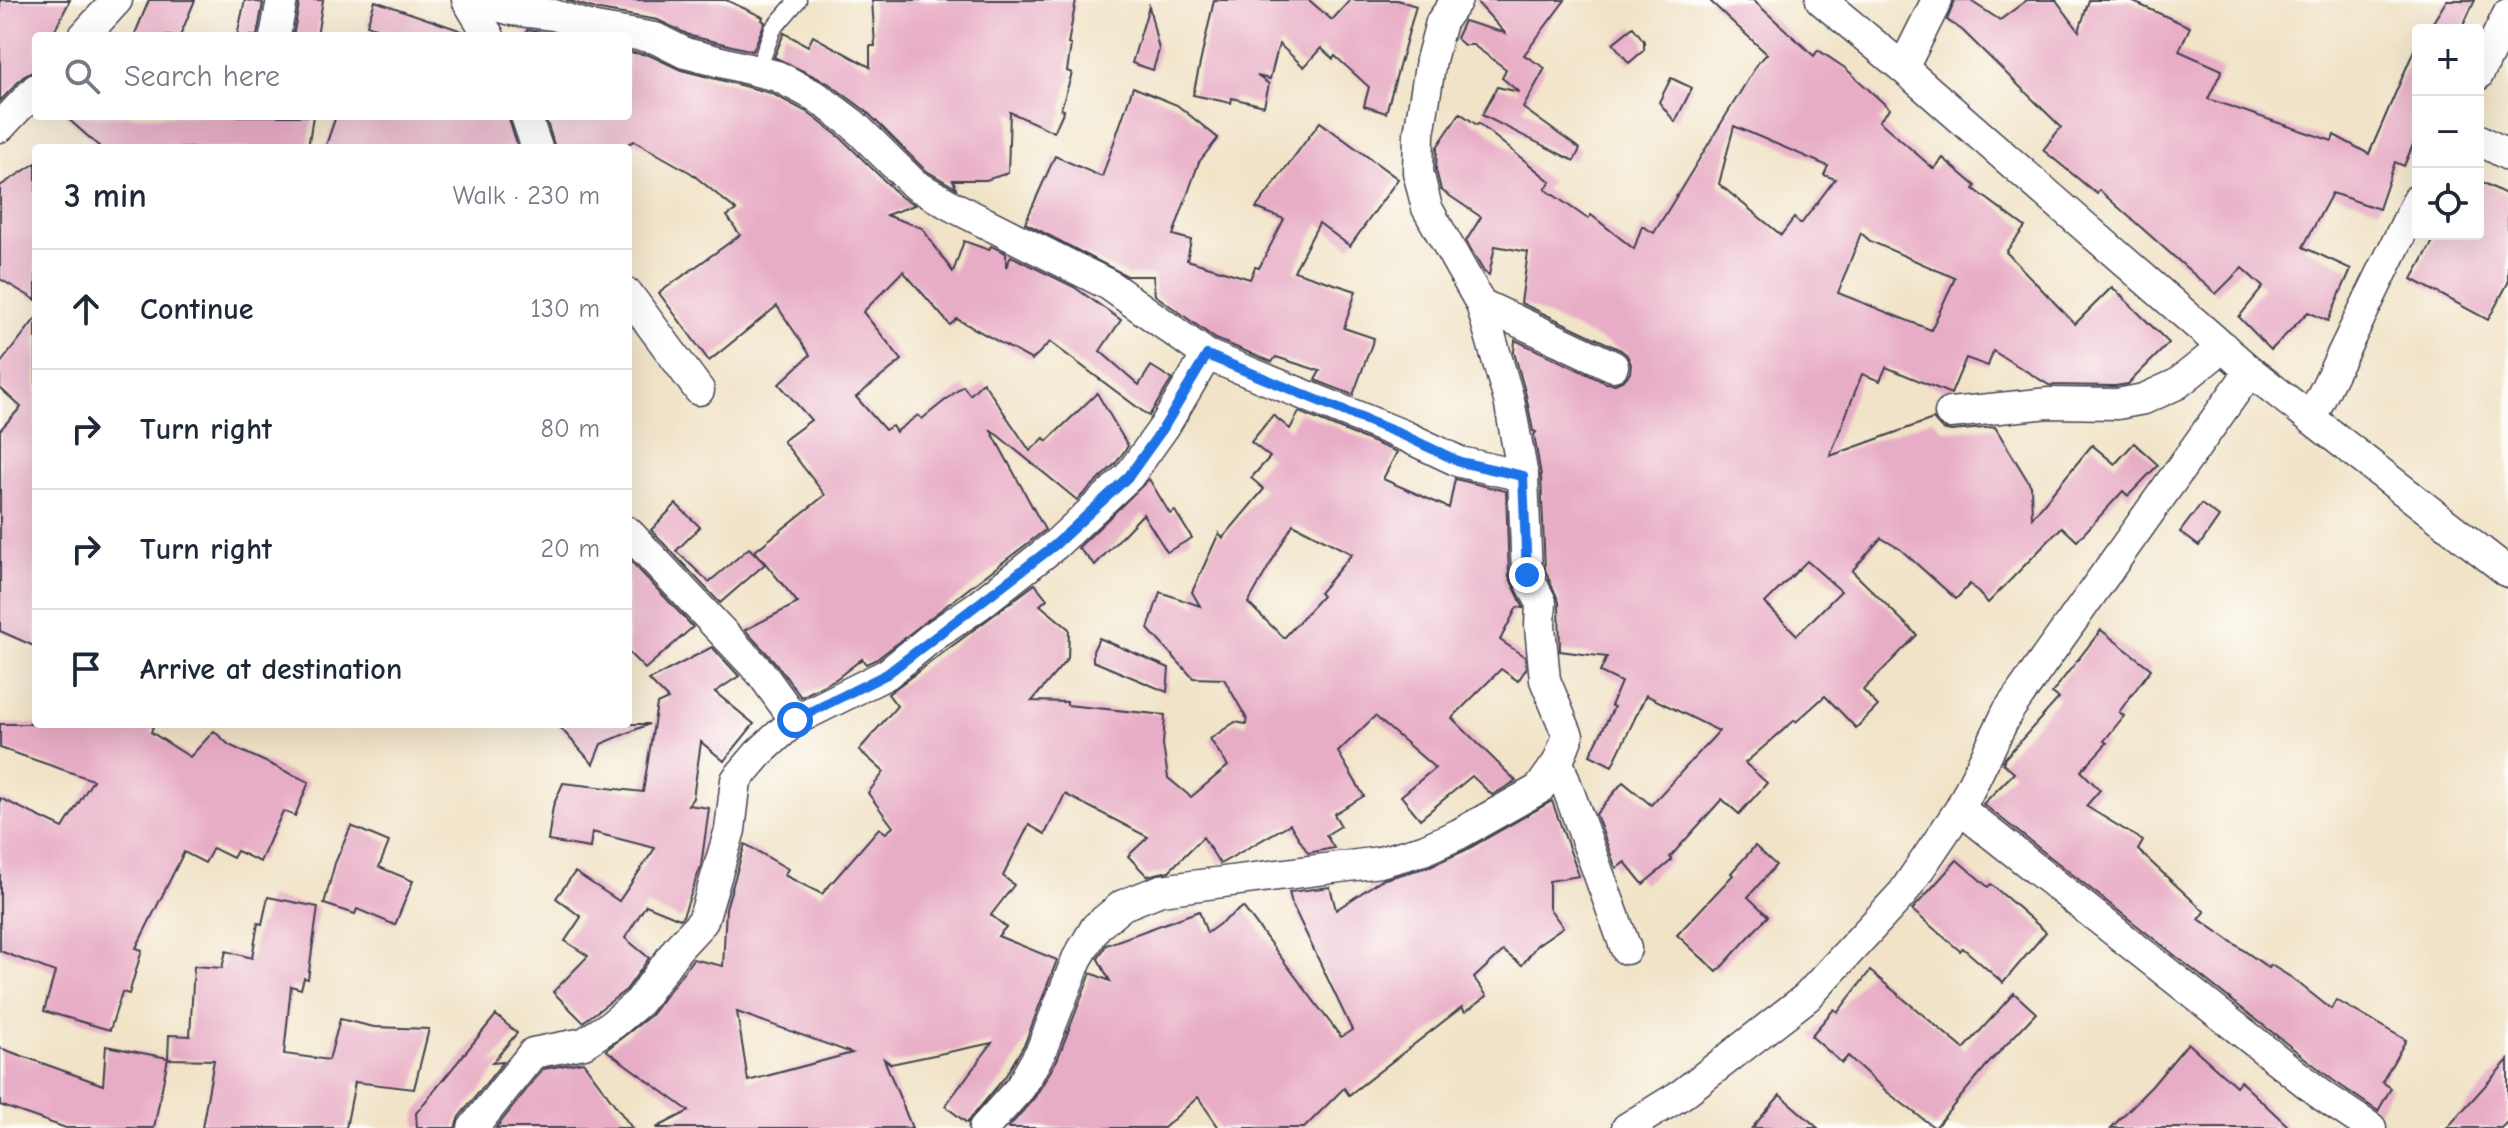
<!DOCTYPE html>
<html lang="en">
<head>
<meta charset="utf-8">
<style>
  body { margin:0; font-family:"Comic Neue",sans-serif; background:#f6f6f7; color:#1f2937 }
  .controls { position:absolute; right:24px; top:24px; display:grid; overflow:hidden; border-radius:8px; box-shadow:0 8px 32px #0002 }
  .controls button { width:72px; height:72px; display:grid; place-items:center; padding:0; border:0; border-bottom:2px solid #e0e1e3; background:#fff; color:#1f2937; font:40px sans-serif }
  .stop { position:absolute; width:24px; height:24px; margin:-18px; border:6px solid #1a73e8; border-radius:50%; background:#fff }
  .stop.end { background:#1a73e8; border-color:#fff; box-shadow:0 2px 8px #0008 }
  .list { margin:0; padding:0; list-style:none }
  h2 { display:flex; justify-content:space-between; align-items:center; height:104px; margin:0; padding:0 32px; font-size:34px }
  h2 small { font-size:26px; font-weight:400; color:#747a83 }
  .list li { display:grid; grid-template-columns:52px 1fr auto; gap:24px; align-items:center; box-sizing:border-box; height:120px; padding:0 32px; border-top:2px solid #e0e1e3 }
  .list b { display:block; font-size:30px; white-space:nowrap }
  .list em { font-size:26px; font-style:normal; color:#747a83 }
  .icon { flex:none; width:44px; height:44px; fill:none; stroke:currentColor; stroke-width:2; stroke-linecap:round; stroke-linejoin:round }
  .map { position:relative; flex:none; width:2508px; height:1128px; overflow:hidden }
  .search { position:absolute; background:#fff; box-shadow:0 8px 32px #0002; left:32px; top:32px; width:600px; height:88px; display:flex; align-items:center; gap:20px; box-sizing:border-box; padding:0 28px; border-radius:8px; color:#747a83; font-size:30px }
  .panel { position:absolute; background:#fff; box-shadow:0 8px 32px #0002; left:32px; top:144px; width:600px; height:584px; border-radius:8px }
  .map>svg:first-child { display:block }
</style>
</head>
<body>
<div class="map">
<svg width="2508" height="1128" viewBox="0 0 2508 1128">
  <rect width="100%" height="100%" fill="#fdfcf7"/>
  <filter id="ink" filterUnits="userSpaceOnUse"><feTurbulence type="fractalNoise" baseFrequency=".0125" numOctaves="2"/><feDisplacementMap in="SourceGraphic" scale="16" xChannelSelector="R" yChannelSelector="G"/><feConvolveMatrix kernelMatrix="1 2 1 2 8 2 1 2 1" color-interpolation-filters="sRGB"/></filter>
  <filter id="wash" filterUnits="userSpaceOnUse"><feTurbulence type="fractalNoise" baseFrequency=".006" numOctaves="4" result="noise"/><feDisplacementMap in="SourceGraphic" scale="32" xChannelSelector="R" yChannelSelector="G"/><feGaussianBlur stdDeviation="1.8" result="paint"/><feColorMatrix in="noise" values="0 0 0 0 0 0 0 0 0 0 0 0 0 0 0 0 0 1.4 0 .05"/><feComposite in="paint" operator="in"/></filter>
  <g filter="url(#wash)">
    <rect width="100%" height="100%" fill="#f1e3c7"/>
    <g id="blocks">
      <g fill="#e8adc6" fill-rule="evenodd">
        <polygon points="0,0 70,0 52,36 36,36 36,67 33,72 23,77 0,101"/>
        <polygon points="149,0 195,0 180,36 134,36"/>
        <polygon points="245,0 263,3 257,36 237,36"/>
        <polygon points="300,0 323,0 317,36 293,36"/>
        <polygon points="566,0 726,0 763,17 762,20 765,22 753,51 691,36 658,20 599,10"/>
        <polygon points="872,0 1076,0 1068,44 1071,45 1067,71 1072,73 1061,109 1064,110 1054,132 1010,112 1008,173 986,180 953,180 956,188 925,170 866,111 828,83 774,57 784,33 808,46 813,36 870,67 870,46 875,46"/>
        <polygon points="1214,0 1309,0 1332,20 1350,0 1397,0 1416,6 1386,113 1364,106 1369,87 1335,56 1333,59 1321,48 1304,67 1279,44 1270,79 1257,76 1269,84 1264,106 1232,98 1231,103 1193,95"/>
        <polygon points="1475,0 1565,0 1524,55 1545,68 1523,108 1580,149 1574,161 1482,115 1497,87 1519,92 1502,78 1506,69 1473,45 1464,45 1456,38 1464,21 1505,33"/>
        <path d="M1709,0h44l61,56 4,-6 27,18 45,41 -11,12 55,48 9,-11 33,28 -2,3 51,38 -19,25 69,72 37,-37 57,56 -41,41 -13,2 -66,-1 -56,-34 -5,15 -22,-8 -15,36 -65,-27 -6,14 -18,-7 -32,82 103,-37 9,10 9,2 44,-4 36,59 1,32 60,-73 23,19 19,-21 24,22 -30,31 -5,-5 -46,50 -15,-14 -74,76 -18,-19 -14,15 -56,-50 -19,-11 -29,33 65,64 -54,55 15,16 -22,22 -31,-32 -29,26 -1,-2 -50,43 22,20 -28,31 -17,-15 -52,58 2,3 -29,24 -18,-22 -8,6 -2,-2 -19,-52 27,-32 28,23 68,-74 -73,-36 -34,71 -22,-11 24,-48 -3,-1 10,-24 -21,-10 7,-15 -47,-6 -1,-49 -14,-32 -4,-95 -7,-40 2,-3 -3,-1 -7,-36 -12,-43 1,-12 91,43 9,1 9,-4 6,-7 1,-9 -4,-9 -6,-5 -100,-47 7,-51 -33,-6 -6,29 -5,-3 -18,-31 15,-24 -40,-27 -5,-20 1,-23 23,-34 17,12 1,-2 73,59 -6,7 43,30 3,-4 43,34 8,-23 12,7 104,-170 9,-9zM1734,126l94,40 -4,9 11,4 -34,45 -7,-6 -13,17 -62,-51zM1861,233l9,8 85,37 -24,52 -93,-37zM1807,561l34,30 -44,44 -32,-32z"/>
        <polygon points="1955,0 1969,0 2000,20 2027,0 2056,0 2079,31 2089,0 2129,0 2190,27 2179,51 2222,70 2208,99 2332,141 2334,135 2369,154 2418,41 2418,133 2404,166 2395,162 2379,209 2332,193 2303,247 2351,269 2328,321 2308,312 2271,350 2239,317 2263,287 2242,268 2216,294 2099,190 2097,194 2043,150 2061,127 1962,30 1947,20"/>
        <polygon points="2447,0 2475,0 2461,30 2428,30"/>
        <polygon points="375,1 465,32 465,36 397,36 367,25"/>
        <polygon points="1149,6 1159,50 1153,70 1132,63"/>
        <polygon points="1633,27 1644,41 1644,50 1629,63 1613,43"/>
        <polygon points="527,30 550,33 561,36 525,36"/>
        <polygon points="628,52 649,55 681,70 771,93 807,112 841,138 901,197 915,205 886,215 922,228 953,272 964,241 989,250 991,246 1006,253 1006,267 1011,256 1074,287 1121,320 1100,351 1139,385 1151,366 1172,379 1149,416 1050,342 1032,360 957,319 950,325 903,271 863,312 902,360 856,397 885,430 892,426 896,432 918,415 922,419 963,386 970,395 983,382 1030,451 1044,438 1047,441 1097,393 1128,446 1115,464 1077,500 990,429 1045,530 877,659 866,664 862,659 836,679 801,697 774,661 745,630 798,603 755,551 825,495 783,441 811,420 779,384 810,355 777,306 709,361 659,293 740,235 727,216 736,210 691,173 634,141 619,148 555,148 546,119 552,116 628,116"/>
        <polygon points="1671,78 1692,88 1675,122 1659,102"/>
        <polygon points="1133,87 1177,105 1218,138 1199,162 1173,235 1191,240 1187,260 1250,279 1255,267 1259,268 1284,219 1256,208 1320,122 1398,179 1350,246 1319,223 1294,271 1356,291 1344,328 1374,338 1353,395 1315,380 1320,371 1276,357 1272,362 1216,339 1155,295 1153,276 1127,276 1025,223 1055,156 1102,177"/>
        <polygon points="65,116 313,116 308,148 101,148"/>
        <polygon points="336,116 508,116 518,148 325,148"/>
        <polygon points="36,163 36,300 0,279 0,186"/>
        <polygon points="2478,180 2508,195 2508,283 2488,320 2412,279 2437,234 2478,234"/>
        <polygon points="36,318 36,647 0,631 0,430 21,407 0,388 0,364"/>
        <path d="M1299,412l98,40 -14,27 66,29 6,-29 51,12 3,85 14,30v2l-6,-1 -17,33 25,17 1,12 -8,12 -17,-12 -49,49 64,63 -24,14 -20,-19 -52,43 -19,-23 34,-28 -60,-52 -37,36 26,44 -30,18 7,12 -15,9 8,13 -26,5 -18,-29 -70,40 -17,-27 -34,34 -22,5 -19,-20 20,-19 -83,-43 -20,40 -16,-9 -26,51 11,9 -23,30 15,12 -8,9 59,24 -32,83 -20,34 -38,46 -22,-17 47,-63 -101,21 -7,-5 28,69h-256l33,-17 -83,-61 45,-35 42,-56 30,7 3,-58 19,-64 43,25 -4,6 38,19 57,-66 7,5 7,-6 -25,-34 16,-21 -25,-22 38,-44 -9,-12 147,-110 12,15 -7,6 29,24 -1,29 -36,43 35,1v3l98,10 -2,30 5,33 23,19 37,-31 -18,-27 25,-17 11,2 1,-5 -23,-40 -31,-1 -45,-49 12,-37 40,14 -8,-14 27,-59 4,5 41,-49 -13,-11 19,-21 -19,-15 22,-27 17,14zM1293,524l59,30 -33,39 3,3 -38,42 -36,-35zM737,1012l115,41 -104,28z"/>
        <polygon points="1149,479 1170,514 1175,511 1192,538 1167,552 1143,514 1095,565 1078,548"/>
        <polygon points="676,504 700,527 676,551 709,582 749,548 765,564 720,603 651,530"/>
        <polygon points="2201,504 2219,517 2199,546 2180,532"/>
        <polygon points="628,558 693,627 645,669 628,652"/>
        <polygon points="2101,630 2151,669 2119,712 2124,716 2104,741 2107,743 2081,771 2100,790 2086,806 2143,841 2138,850 2205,912 2199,919 2269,968 2271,965 2292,978 2331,1009 2336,1000 2406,1040 2382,1082 2391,1088 2378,1111 2334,1081 1983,804 2014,773 2003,763 2005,758 2059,698 2052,693"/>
        <polygon points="1099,638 1169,668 1167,692 1093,661 1093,651"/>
        <polygon points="712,647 739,676 715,692 754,724 724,761 701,742 693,798 688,805 709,808 701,866 683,916 680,919 646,905 625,938 649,958 626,990 583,1022 553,992 588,956 565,941 581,917 556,898 575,872 619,901 655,848 592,832 590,848 548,841 553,806 563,783 643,792 657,704 668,699 649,680"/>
        <polygon points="0,724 154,724 151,732 190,757 214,731 229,745 246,753 309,782 295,816 283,811 260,862 237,851 233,858 213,848 205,863 184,852 136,948 142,950 129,994 122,992 110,1030 44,1011 55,972 0,951 0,798 63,828 93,780 0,748"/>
        <polygon points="557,724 649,724 601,744 593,764"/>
        <polygon points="1552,801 1579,876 1549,881 1549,908 1563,927 1537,945 1522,965 1503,951 1474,978 1487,996 1465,1012 1462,1007 1349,1095 1344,1088 1304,1128 1219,1128 1198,1097 1164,1128 1008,1128 1035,1097 1057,1060 1091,973 1110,981 1098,959 1106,945 1199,911 1207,933 1243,907 1341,1037 1352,1030 1292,904 1289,892 1330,887 1336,910 1381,880 1428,867 1466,850"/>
        <polygon points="351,826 389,842 379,867 413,881 395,925 357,909 355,914 324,904 335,863"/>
        <polygon points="1755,846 1776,865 1748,897 1768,916 1717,972 1677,935 1733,875 1731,873"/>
        <polygon points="1957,860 1988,887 1991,884 2046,932 2003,983 1963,948 1960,951 1912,910"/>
        <polygon points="268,897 318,907 308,979 304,978 301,989 291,986 284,1054 329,1060 340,1019 374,1027 429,1029 414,1089 355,1082 346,1128 202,1128 214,1060 168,1059 169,1035 190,1036 194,966 222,968 226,951 252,958 258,923 262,924"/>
        <polygon points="1870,971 1964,1049 2014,993 2036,1013 1987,1065 1935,1128 1887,1092 1848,1056 1842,1063 1811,1036 1834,1009 1838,1012"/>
        <polygon points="496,1015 517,1033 492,1063 503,1062 459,1117 455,1128 417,1128 416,1113"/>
        <polygon points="2188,1043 2236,1086 2240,1081 2290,1128 2111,1128 2152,1086"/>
        <polygon points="106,1046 168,1058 154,1128 66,1128 0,1105 0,1048 103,1085"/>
        <polygon points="2508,1060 2508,1121 2501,1128 2447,1128"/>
        <polygon points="583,1062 632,1128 496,1128 543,1069"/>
        <polygon points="1780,1095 1818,1128 1752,1128"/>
      </g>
    </g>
  </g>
  <g filter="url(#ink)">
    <use href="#blocks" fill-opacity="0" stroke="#413f50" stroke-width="2"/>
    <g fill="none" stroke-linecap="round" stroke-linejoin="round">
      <defs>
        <polyline id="service" points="757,72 773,29 798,0"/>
        <g id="minor">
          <polyline points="467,0 489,36"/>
          <polyline points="475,0 512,10 554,15 595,28 655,38 685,53 777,76 817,97 853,124 914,184 952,206 1109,285 1207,355 1405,436 1460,462 1523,476"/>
          <polyline points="1821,0 1903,68 2250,371 2508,572"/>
          <polyline points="84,36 117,0"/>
          <polyline points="275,36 282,0"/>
          <polyline points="1903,68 1937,0"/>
          <polyline points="2478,75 2508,14"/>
          <polyline points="526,116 537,148"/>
          <polyline points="0,127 36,89"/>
          <polyline points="2478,139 2508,155"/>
          <polyline points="628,294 699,390"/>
          <polyline points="1481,304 1613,366"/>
          <polyline points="1950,413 2049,403 2117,404 2144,399 2177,384 2223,347"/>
          <polyline points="2311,418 2418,199"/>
          <polyline points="628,532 761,673 795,720"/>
          <polyline points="1558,762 1626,949"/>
          <polyline points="1960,809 2323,1096 2371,1128"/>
          <polyline points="473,1128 533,1053 584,1043 613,1024 639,1002 678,948 703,921 730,830 736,780 758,754 795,720 887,674 931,638 979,605 1055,545 1129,476 1164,427 1207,355"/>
          <polyline points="984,1128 1020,1088 1041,1051 1077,959 1096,927 1123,905 1161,890 1380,862 1423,850 1459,834 1539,789 1558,762 1568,736 1545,680 1540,626 1541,602 1527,575 1523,476 1509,400 1481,304 1427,208 1418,172 1419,134 1431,60 1441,22 1457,0"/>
          <polyline points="1627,1128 1682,1094 1807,997 1903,893 1960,809 2008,711 2250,371"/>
        </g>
      </defs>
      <use href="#service" stroke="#413f50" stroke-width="19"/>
      <use href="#minor" stroke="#413f50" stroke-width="33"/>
      <use href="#service" stroke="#fff" stroke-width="16"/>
      <use href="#minor" stroke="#fff" stroke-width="30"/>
    </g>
  </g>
  <g fill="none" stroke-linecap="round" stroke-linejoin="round" filter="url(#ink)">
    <polyline stroke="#1a73e8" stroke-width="10" points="795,720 887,674 1055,545 1129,476 1164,427 1207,355 1405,436 1460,462 1523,476 1527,575"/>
  </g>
</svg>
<div class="controls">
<button>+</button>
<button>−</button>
<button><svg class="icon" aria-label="locate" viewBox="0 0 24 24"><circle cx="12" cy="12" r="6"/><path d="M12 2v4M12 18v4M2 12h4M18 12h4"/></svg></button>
</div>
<div class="stop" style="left:795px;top:720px"></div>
<div class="stop end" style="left:1527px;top:575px"></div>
<div class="search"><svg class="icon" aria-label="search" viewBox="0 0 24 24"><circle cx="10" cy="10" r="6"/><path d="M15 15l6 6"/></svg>Search here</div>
<section class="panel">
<h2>3 min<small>Walk · 230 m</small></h2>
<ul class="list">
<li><svg class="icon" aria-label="ahead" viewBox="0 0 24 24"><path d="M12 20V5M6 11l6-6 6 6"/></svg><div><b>Continue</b></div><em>130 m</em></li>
<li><svg class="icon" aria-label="right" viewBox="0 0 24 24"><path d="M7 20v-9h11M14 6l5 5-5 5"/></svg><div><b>Turn right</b></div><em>80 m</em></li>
<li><svg class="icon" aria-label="right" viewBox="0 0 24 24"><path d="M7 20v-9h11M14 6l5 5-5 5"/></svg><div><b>Turn right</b></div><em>20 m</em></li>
<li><svg class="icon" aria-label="arrive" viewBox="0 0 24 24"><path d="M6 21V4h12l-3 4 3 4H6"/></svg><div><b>Arrive at destination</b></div></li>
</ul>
</section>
</div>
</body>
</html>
